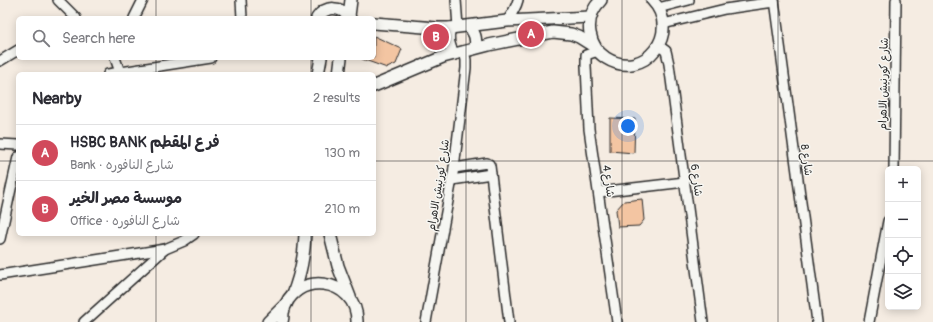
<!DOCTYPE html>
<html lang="en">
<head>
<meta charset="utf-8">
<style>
  body { margin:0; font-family:Pangolin,"Playpen Sans Arabic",sans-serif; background:#f2f2f3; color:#2b2b33 }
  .controls { position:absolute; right:12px; bottom:12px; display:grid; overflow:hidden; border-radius:6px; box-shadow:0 2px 10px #0003 }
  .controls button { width:36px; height:36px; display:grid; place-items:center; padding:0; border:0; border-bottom:1px solid #e1e1e2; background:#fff; color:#2b2b33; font:20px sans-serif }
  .you { position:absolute; left:628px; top:126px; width:14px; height:14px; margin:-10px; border:3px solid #fff; border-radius:50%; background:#1a73e8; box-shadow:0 0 0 6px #1a73e833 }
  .badge { display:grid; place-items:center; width:26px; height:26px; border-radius:50%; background:#d1495b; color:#fff; font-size:13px; font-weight:700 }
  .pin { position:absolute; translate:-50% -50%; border:2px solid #fff; box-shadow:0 1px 4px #0006 }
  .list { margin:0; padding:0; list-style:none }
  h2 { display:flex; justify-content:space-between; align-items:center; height:52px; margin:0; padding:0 16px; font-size:17px }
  h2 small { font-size:13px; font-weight:400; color:#7c7c81 }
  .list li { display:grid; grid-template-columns:26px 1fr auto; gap:12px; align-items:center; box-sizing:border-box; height:56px; padding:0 16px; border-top:1px solid #e1e1e2 }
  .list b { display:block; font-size:15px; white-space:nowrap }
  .list p { margin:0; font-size:13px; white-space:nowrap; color:#7c7c81 }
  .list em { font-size:13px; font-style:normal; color:#7c7c81 }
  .icon { flex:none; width:22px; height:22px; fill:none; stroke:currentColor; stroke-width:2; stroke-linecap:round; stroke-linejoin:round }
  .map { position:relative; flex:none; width:933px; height:322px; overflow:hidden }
  .search { position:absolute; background:#fff; box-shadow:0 2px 10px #0003; left:16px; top:16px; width:360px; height:44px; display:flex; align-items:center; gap:10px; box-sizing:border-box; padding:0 14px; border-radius:6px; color:#7c7c81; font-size:15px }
  .panel { position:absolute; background:#fff; box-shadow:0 2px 10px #0003; left:16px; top:72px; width:360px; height:164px; border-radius:6px }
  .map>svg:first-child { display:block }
</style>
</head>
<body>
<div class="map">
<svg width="933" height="322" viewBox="0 0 933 322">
  <rect width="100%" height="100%" fill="#f5ece2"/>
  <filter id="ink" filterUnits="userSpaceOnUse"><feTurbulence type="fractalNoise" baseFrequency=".025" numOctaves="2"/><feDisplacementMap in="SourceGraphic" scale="8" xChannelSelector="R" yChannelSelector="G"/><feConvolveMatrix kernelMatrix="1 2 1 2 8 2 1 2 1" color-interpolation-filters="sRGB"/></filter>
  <g filter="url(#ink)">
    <g fill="#f3c5a2" stroke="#2b2b2b">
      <polygon points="374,36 402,49 396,64 387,68 362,59 374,58"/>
      <polygon points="610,118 635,119 634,153 610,151"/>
      <polygon points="642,199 644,220 639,226 618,227 616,210 624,201"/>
    </g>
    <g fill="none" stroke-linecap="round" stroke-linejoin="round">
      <defs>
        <g id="minor">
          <polyline points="58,0 76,18"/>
          <polyline points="241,0 242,18"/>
          <polyline points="456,0 458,27"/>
          <polyline points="774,0 817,322"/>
          <polyline points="658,8 689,0"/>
          <polyline points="134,18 143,0"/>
          <path d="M507,21c5,-7 9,-13 11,-21"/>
          <polyline points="663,24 725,9 774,2"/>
          <polyline points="659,46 666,51 669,64 703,322"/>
          <polyline points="598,51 586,55 586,66 589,129 617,322"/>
          <polyline points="115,58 120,72"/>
          <polyline points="0,61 18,50"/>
          <polyline points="108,74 211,58"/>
          <polyline points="0,144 18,145"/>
          <polyline points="454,168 487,163 489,164 490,166 509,322"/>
          <polyline points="894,169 896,0"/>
          <polyline points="452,180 491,174"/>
          <polyline points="599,192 685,182"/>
          <polyline points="0,239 18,157"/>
          <polyline points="0,275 165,249 184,241 194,234"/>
          <polyline points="84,322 165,249"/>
          <polyline points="426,322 454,168 466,68 466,60 464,51"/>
          <polyline points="869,322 888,221"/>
        </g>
        <g id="major">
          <path d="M601,0c-9,9 -13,21 -11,33 2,11 8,20 16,25 38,24 77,-26 46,-58"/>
          <polyline points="349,16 351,0"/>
          <path d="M317,18c9,-13 24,-12 33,0"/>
          <polyline points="374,23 436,28 450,28 507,21 590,17"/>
          <path d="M468,26c7,6 9,13 7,22"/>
          <path d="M450,28c-3,9 -2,18 4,26"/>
          <polyline points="318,74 321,58"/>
          <polyline points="339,74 341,58"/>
          <polyline points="374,86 443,57 489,45 553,32 571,34 579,37 595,47"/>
          <polyline points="330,234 338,266 350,297"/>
          <path d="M293,294c8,-22 11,-37 12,-60"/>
          <polyline points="268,322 286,304"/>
          <path d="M282,322c1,-3 1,-6 1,-9 9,-44 75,-36 74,9"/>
        </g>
      </defs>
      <use href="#minor" stroke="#2b2b2b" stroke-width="12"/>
      <use href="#major" stroke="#2b2b2b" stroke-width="14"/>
      <use href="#minor" stroke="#f6f6f2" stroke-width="9"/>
      <use href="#major" stroke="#f6f6f2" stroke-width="11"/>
    </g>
  </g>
  <path fill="none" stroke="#2b2b2b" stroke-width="1" stroke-opacity="0.55" d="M156,0v18M311,0v18M466,0v322M622,0v322M778,0v322M156,58v16M311,58v16M0,161h18M374,161h559M156,234v88M311,234v88"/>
  <g text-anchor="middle" stroke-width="3" stroke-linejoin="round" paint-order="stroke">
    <g font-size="11" fill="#2b2b2b" stroke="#f6f6f2">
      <text transform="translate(883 84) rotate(-89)" y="4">شارع كورنيش الاهرام</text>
      <text transform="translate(807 160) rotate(82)" y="4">شارع 8</text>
      <text transform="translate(697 180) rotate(82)" y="4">شارع 6</text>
      <text transform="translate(609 181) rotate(82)" y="4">شارع 4</text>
      <text transform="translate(438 185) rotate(-81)" y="4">شارع كورنيش الاهرام</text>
    </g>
  </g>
</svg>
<div class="controls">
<button>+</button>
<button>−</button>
<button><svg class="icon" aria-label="locate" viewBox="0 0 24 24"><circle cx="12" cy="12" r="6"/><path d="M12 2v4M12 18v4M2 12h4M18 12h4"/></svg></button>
<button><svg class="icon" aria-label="layers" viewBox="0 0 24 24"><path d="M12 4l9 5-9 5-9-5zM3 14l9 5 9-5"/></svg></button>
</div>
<div class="you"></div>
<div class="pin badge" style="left:531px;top:34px">A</div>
<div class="pin badge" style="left:436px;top:37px">B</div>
<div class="search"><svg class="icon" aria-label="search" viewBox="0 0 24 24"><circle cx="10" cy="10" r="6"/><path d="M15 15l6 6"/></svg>Search here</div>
<section class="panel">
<h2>Nearby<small>2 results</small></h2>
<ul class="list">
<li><span class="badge">A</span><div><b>HSBC BANK فرع المقطم</b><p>Bank · شارع النافوره</p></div><em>130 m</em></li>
<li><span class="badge">B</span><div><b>موسسة مصر الخير</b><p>Office · شارع النافوره</p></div><em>210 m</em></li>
</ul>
</section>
</div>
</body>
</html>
